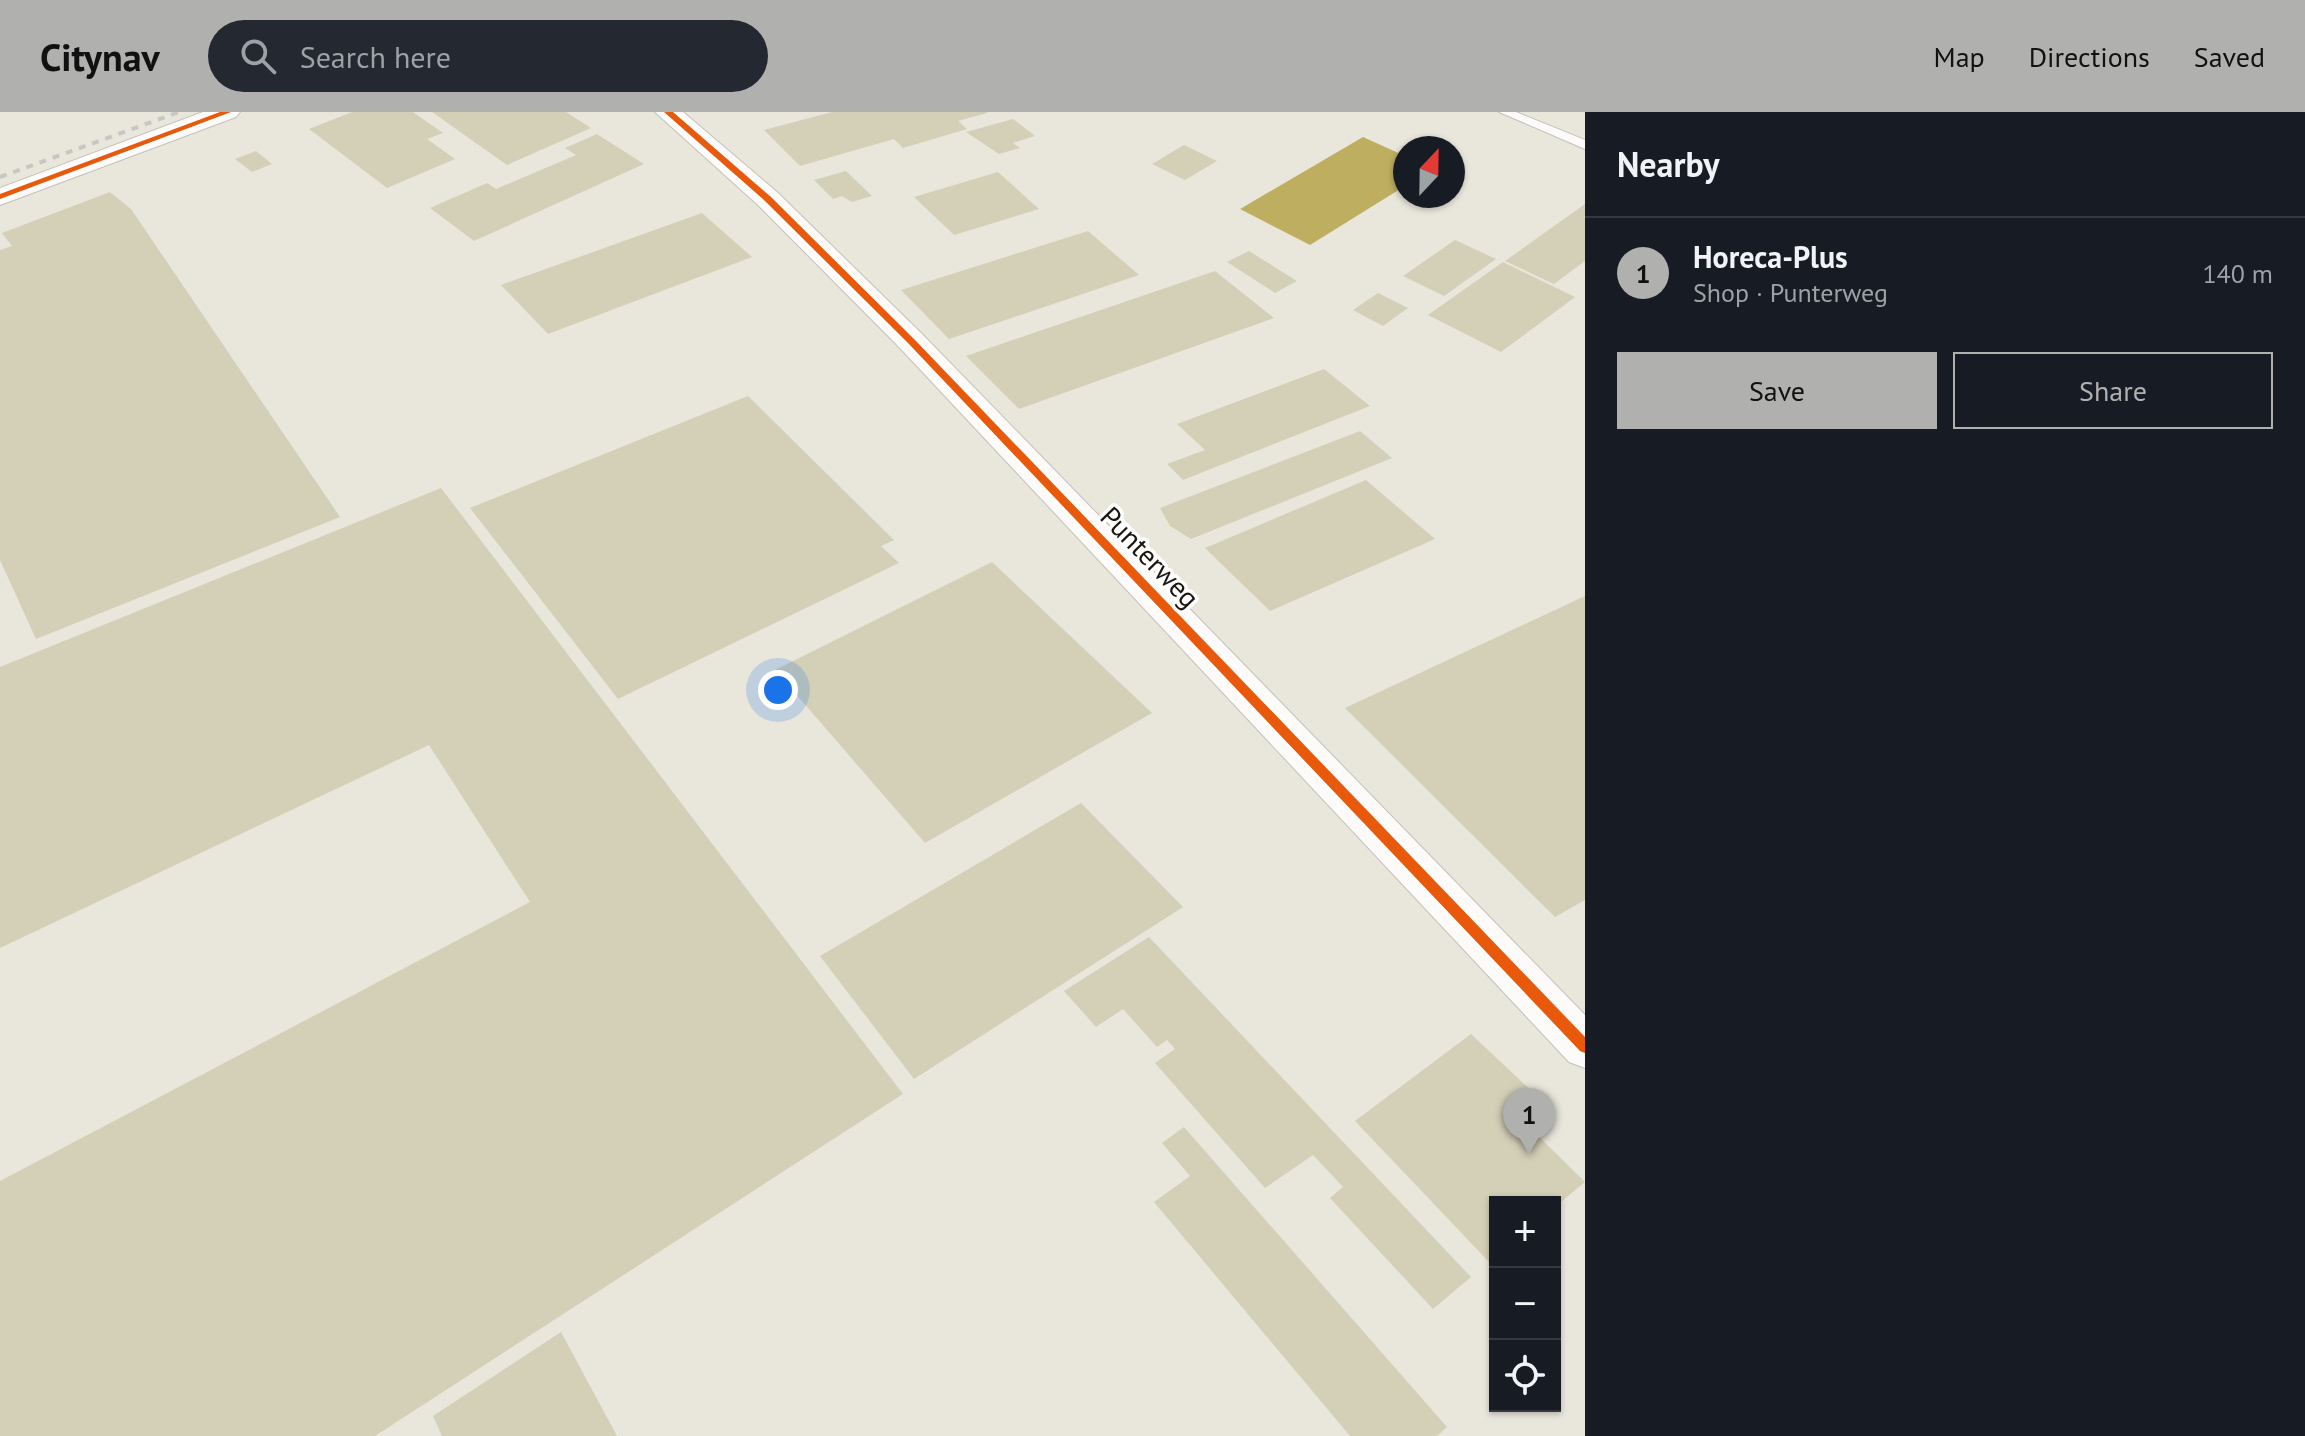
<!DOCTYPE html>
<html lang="en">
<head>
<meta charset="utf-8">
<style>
  body { margin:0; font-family:"PT Sans",sans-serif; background:#242831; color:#f1f3f6 }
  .controls { position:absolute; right:24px; bottom:24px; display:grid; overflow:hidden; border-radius:0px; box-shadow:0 2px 6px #0004 }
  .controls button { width:72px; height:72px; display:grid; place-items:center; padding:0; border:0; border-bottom:2px solid #363941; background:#171b24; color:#f1f3f6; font:40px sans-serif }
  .compass { position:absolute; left:1393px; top:24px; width:72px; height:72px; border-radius:50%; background:#171b24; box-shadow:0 2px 6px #0004; rotate:22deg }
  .you { position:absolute; left:778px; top:578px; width:28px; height:28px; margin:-20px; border:6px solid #fff; border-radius:50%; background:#1a73e8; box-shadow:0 0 0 12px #1a73e833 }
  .badge { display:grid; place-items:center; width:52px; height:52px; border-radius:50%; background:#b0b0ae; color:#111; font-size:26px; font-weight:700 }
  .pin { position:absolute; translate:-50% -66px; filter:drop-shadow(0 2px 4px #0008) }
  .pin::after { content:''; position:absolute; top:42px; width:28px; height:24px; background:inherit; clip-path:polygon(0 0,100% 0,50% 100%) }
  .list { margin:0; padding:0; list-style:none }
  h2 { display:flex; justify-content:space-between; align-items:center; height:104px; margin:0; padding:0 32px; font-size:34px }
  h2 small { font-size:26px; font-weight:400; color:#9ea1a6 }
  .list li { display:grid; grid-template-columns:52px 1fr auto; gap:24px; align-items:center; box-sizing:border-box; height:112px; padding:0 32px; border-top:2px solid #363941 }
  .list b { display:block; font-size:30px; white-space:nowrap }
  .list p { margin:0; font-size:26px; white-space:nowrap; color:#9ea1a6 }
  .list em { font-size:26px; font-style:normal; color:#9ea1a6 }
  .actions { display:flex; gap:16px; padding:24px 32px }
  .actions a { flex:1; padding:18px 0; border:2px solid #b0b0ae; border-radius:0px; text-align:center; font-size:28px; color:#b0b0ae }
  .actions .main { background:#b0b0ae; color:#111 }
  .icon { flex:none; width:44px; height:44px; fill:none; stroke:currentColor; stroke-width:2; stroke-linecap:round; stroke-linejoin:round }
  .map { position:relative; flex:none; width:1585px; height:1324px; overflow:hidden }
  header { display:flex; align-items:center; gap:48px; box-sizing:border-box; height:112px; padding:0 40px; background:#b0b0ae; color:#111 }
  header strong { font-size:38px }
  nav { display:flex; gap:44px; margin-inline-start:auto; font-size:28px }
  .search { width:560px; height:72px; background:#242831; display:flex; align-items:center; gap:20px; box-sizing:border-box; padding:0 28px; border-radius:44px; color:#9ea1a6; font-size:30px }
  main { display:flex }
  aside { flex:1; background:#171b24 }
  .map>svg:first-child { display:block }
</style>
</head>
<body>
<header>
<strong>Citynav</strong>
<div class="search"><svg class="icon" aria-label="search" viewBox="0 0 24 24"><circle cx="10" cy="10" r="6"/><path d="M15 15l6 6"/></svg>Search here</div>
<nav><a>Map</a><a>Directions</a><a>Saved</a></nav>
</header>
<main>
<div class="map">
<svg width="1585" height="1324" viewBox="0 0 1585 1324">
  <rect width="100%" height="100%" fill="#e9e7dc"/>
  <polygon fill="#beaf60" points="1363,25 1405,44 1405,74 1310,133 1240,97"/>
  <g fill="#d4cfb7">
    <polygon points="352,0 413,0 443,21 427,27 455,47 387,76 309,17"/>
    <polygon points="432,0 566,0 591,16 507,53"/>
    <polygon points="832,0 987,0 987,1 958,9 967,17 903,36 894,27 800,54 764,18"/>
    <polygon points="1013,7 1035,24 1013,31 1020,36 999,42 966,20"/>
    <polygon points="597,22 644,52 474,129 430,96 487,71 496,77 576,43 565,36"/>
    <polygon points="1184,33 1217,49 1185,68 1152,52"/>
    <polygon points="256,39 272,52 252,60 235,47"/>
    <polygon points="846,59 872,84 852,90 842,84 833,87 814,68"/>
    <polygon points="998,60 1039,97 954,123 914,85"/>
    <polygon points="110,80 131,97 340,405 36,527 0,448 0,138 12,134 2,121"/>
    <polygon points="1585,92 1585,149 1554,172 1505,149"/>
    <polygon points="702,101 752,145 548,222 501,173"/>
    <polygon points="1088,119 1139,163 949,227 901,178"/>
    <polygon points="1455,128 1496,147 1444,184 1403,164"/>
    <polygon points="1249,139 1297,169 1275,181 1227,150"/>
    <polygon points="1503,150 1575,185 1501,240 1428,203"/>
    <polygon points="1215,159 1274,206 1019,297 966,244"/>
    <polygon points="1378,181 1408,196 1383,214 1353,198"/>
    <polygon points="1324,257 1370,294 1183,368 1167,352 1205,338 1177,312"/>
    <polygon points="748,284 894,428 881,434 899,451 618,587 470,396"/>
    <polygon points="1360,319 1392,346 1191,427 1170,414 1160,396"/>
    <polygon points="1366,368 1435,427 1270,499 1205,436"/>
    <polygon points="441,376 903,982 375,1324 0,1324 0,1069 530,790 429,633 0,836 0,555"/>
    <polygon points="992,450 1152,601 925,731 775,558"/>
    <polygon points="1585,484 1585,788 1555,805 1345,596"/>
    <polygon points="1081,691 1183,795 914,967 820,844"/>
    <polygon points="1149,825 1471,1165 1433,1197 1330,1086 1343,1075 1313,1043 1265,1076 1155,951 1175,937 1167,928 1157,935 1123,897 1096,915 1064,879"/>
    <polygon points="1471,922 1538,985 1516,1002 1585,1070 1555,1095 1555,1090 1495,1090 1495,1145 1489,1150 1355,1009"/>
    <polygon points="1184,1015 1447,1315 1437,1324 1350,1324 1154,1090 1190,1064 1162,1031"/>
    <polygon points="561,1220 617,1324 442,1324 433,1304"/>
  </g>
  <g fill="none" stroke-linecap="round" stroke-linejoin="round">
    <defs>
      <polygon id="lane" points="1499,0 1516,0 1585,28 1585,37"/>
      <g id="street">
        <polygon points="203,0 240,0 236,5 0,93 0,76"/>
        <polygon points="655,0 683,0 778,81 922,222 1585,903 1585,956 1569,950 900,236 758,93"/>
      </g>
    </defs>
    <use href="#lane" stroke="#c3c1b8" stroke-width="2"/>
    <use href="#street" stroke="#c3c1b8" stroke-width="2"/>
    <use href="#lane" fill="#fcfbfa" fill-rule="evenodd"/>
    <use href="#street" fill="#fcfbfa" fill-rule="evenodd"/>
    <polyline stroke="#c7c7c3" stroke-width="4" stroke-dasharray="7 7" stroke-linecap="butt" points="0,65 179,0"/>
    <defs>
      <g id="cycleway">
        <polygon points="220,0 231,0 0,87 0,82"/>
        <polygon points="664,0 673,0 771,85 914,227 1585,925 1585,941 1580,939 908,231 765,89"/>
      </g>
    </defs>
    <use href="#cycleway" stroke="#fff" stroke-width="5"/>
    <use href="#cycleway" fill="#e8590c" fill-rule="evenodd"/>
  </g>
  <g text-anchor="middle" stroke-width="7" stroke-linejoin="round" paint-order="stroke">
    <g font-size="28" fill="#18160f" stroke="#fff">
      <text transform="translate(1150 445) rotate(46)" y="10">Punterweg</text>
    </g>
  </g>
</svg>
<div class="controls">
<button>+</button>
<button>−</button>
<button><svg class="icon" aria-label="locate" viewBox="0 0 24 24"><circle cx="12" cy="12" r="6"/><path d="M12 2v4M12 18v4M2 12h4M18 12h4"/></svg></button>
</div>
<svg class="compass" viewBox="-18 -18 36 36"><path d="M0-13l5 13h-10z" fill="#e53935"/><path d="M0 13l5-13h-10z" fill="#9ea1a6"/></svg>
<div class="you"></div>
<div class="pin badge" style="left:1529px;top:1042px">1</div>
</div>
<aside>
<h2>Nearby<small></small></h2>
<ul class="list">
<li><span class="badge">1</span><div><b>Horeca-Plus</b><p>Shop · Punterweg</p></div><em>140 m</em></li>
</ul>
<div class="actions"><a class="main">Save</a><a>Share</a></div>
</aside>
</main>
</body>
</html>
